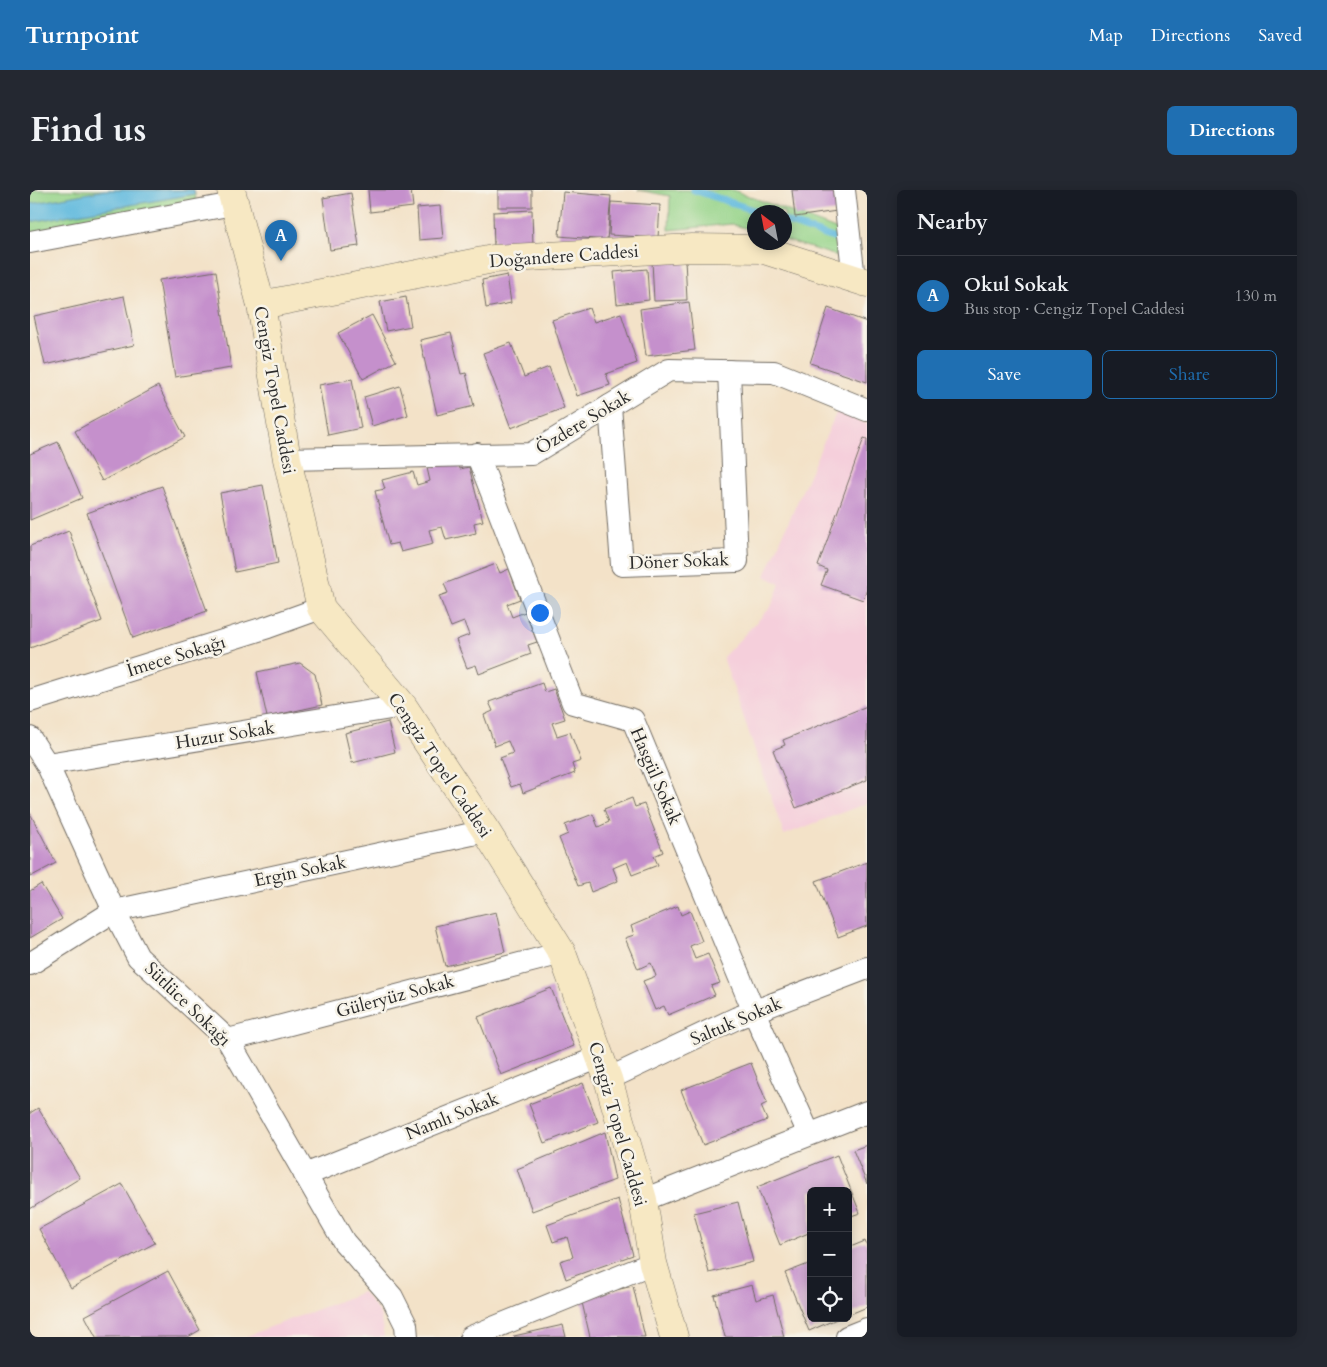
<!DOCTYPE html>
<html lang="en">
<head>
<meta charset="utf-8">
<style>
  body { margin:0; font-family:Cardo,serif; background:#242831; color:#f1f3f6 }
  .controls { position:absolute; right:15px; bottom:15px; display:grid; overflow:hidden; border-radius:8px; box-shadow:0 2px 12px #0003 }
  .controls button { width:45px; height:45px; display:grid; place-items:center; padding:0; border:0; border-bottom:1px solid #363941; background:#171b24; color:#f1f3f6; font:25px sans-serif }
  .compass { position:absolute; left:717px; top:15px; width:45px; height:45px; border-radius:50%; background:#171b24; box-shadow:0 2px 12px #0003; rotate:328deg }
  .you { position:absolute; left:509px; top:422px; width:18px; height:18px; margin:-12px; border:4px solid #fff; border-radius:50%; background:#1a73e8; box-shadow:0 0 0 8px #1a73e833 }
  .badge { display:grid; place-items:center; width:32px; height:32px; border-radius:50%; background:#1f6fb2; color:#fff; font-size:16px; font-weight:700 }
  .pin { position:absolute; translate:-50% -41px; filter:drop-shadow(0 1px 2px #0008) }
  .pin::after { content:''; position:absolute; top:26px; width:18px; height:15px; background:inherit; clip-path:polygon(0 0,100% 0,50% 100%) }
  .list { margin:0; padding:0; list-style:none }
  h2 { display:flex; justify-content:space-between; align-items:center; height:65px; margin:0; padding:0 20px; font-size:21px }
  h2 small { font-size:16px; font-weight:400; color:#9ea1a6 }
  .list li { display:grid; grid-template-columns:32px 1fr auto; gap:15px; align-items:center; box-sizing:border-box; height:80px; padding:0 20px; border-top:1px solid #363941 }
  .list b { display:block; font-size:19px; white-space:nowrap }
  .list p { margin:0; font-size:16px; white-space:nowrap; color:#9ea1a6 }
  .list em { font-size:16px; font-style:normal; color:#9ea1a6 }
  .actions { display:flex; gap:10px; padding:15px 20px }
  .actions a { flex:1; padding:11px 0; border:1px solid #1f6fb2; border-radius:8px; text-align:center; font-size:18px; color:#1f6fb2 }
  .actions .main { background:#1f6fb2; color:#fff }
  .icon { flex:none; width:28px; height:28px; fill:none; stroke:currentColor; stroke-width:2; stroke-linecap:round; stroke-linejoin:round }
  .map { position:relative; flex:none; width:837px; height:1147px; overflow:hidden; border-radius:8px }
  header { display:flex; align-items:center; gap:30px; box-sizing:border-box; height:70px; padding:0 25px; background:#1f6fb2; color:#fff }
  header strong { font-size:24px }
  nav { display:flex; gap:28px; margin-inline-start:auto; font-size:18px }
  .intro { display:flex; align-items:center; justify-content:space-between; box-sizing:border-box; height:120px; padding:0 30px }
  h1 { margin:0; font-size:35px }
  .button { padding:12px 22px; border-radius:8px; background:#1f6fb2; color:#fff; font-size:18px; font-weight:700 }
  main { display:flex; gap:30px; padding:0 30px }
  aside { flex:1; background:#171b24; border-radius:8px; box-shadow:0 2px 12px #0003 }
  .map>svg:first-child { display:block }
</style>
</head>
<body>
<header>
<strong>Turnpoint</strong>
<nav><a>Map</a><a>Directions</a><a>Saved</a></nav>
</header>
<div class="intro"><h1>Find us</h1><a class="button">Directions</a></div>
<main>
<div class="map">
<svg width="837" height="1147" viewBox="0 0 837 1147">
  <rect width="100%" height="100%" fill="#f7f3e8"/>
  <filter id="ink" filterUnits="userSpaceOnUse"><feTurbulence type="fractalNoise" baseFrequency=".02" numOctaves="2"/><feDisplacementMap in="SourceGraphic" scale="10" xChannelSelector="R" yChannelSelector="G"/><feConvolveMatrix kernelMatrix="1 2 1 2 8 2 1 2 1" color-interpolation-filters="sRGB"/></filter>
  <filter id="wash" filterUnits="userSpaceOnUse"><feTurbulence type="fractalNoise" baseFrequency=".0096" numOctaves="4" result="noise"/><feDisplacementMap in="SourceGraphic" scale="20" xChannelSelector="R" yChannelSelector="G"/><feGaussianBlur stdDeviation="1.12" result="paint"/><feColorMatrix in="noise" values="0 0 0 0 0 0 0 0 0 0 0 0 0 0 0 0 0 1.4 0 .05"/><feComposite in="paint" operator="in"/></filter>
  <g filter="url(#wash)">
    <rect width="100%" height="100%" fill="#f3e2c8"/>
    <g fill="#f5cfdb">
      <polygon points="807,221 837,234 837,613 754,645 693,467 741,417 750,394 735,386"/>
      <polygon points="333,1102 350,1124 354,1147 214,1147"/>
    </g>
    <g fill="#96d48a" stroke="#60805a">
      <polygon points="0,0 164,0 167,15 0,44"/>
      <polygon points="608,0 703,0 816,43 807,66 755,50 754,22 724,22 724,41 702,34 639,40 640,6"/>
    </g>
    <polygon fill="#60bade" stroke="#467284" points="75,0 164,0 165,4 0,32 0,14"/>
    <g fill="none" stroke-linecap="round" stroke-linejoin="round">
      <g stroke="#60bade" stroke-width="7">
        <polyline points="664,0 729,22"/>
        <polyline points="754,31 803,48"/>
      </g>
    </g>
    <g id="blocks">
      <g fill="#c590cc">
        <polygon points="338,0 381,0 383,17 340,22"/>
        <rect x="468" y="0" width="34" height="17"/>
        <polygon points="762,0 804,0 807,21 765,27"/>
        <polygon points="533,2 581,6 577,50 529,46"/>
        <polygon points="321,3 329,56 300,60 293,8"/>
        <polygon points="581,12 630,15 628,48 579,45"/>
        <polygon points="410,16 413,48 389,50 387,18"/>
        <polygon points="502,20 503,56 464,58 463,22"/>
        <polygon points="655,69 657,110 624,111 622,71"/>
        <polygon points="617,79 619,110 587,114 584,82"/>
        <polygon points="186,81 201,178 145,187 129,90"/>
        <polygon points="477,85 481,113 456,118 452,90"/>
        <polygon points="94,106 104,155 15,175 4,126"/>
        <polygon points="376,107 381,136 356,141 350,112"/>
        <polygon points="659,112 665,160 616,166 610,119"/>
        <polygon points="559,118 564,132 591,123 607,173 576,184 580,195 547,206 522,130"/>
        <polygon points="798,118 837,132 837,192 780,173"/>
        <polygon points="342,125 366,171 333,189 308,143"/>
        <polygon points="421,143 431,184 436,183 444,216 407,225 390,150"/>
        <polygon points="481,153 494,187 519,177 534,218 481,238 453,163"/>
        <polygon points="322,189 331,238 298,245 289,195"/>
        <polygon points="128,196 155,247 72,291 45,241"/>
        <polygon points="370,196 378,225 342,236 334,207"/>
        <polygon points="834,248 837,249 837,399 833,410 791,395 797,380 788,376"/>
        <polygon points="28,252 52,308 0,330 0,264"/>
        <polygon points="428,270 430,279 439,277 453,331 444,333 446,343 416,350 412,337 399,340 403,354 371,362 368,353 359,355 345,301 355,299 352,290 383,282 387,295 400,291 397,278"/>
        <polygon points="233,295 248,373 205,382 190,303"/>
        <polygon points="132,296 177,421 103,448 57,323"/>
        <polygon points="39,341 72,431 0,458 0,356"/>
        <polygon points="466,374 470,383 479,379 490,409 477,414 482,427 495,422 507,452 498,455 501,464 449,484 446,475 437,478 426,450 439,445 434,432 421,437 409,406 418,403 414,394"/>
        <polygon points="270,473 285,484 292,515 237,527 227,482"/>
        <polygon points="512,493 515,502 524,499 535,529 522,533 527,546 540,542 551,571 542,574 545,583 493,603 490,594 481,597 470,568 483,563 478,551 465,556 454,525 463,521 459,512"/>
        <polygon points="837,516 837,590 766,618 743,560 755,555 753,550"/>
        <polygon points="358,532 365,562 322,573 315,543"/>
        <polygon points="602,608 605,617 614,614 633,662 624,666 628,675 602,685 597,672 583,678 588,691 561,702 558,693 548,696 529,648 538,644 535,635 563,624 568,637 579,632 574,619"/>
        <polygon points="0,623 26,673 0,687"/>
        <polygon points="837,672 837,736 808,747 786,691"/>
        <polygon points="11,694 32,729 0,748 0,701"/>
        <polygon points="648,716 651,725 660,721 672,751 660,756 665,769 678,764 690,793 681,796 685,805 638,825 634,816 625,820 613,791 626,786 621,773 608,779 595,748 604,745 601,736"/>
        <polygon points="466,722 475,762 415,776 405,736"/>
        <polygon points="521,798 544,856 471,885 448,827"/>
        <polygon points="721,873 737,913 731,916 737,930 673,955 651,900"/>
        <polygon points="553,893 568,932 514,953 499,914"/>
        <polygon points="8,918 50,988 0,1019 0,923"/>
        <polygon points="575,942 585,990 502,1021 487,979"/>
        <polygon points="837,955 837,994 823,960"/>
        <polygon points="807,965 830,1023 818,1027 818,1001 781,1001 781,1042 750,1055 727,997"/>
        <polygon points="92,994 125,1053 41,1098 9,1039"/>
        <polygon points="588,1009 603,1065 536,1089 530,1071 543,1067 537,1047 523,1052 517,1035"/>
        <polygon points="708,1012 723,1072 679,1083 664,1023"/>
        <polygon points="835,1051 837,1056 837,1117 818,1125 818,1058"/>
        <polygon points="781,1073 781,1128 809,1128 779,1141 755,1083"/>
        <polygon points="138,1081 170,1140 158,1147 66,1147 55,1126"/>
        <polygon points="722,1095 726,1110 743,1105 754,1147 695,1147 684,1105"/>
        <polygon points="603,1096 615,1147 560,1147 551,1108"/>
        <polygon points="533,1135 536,1147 484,1147 484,1146"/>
      </g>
    </g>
  </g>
  <g filter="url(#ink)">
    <use href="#blocks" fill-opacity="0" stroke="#716b62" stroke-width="1"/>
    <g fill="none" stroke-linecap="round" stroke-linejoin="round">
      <defs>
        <g id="street">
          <polyline points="814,0 824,89"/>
          <polyline points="0,52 203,14"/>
          <polyline points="580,216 592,375 707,371 699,181"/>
          <polyline points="447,264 543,513 603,530 724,822 779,944"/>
          <polyline points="257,269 501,264 639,180 744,182 837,220"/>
          <polyline points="0,511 238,437 291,418"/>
          <polyline points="0,548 17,574 84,721 108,767 198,850 314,1052 362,1107 376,1135 377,1147"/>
          <polyline points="17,574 373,516"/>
          <polyline points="0,774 84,721 456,641"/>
          <polyline points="198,850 532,763"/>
          <polyline points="578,889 707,828 837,778"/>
          <polyline points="275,985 570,867"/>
          <polyline points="613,1010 837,922"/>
          <polyline points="441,1147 623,1073"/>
          <polyline points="817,1147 837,1139"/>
        </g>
        <g id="secondary">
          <polyline points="201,0 231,115 257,269 291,418 373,516 456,641 532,763 578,889 613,1010 623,1073 644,1147"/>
          <polyline points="231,115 463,69 662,58 731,59 837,93"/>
        </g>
      </defs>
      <use href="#street" stroke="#716b62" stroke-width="24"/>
      <use href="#secondary" stroke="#716b62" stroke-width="29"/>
      <use href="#street" stroke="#fff" stroke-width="22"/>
      <use href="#secondary" stroke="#f7e8c3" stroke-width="28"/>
    </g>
  </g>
  <g text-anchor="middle" stroke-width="5" stroke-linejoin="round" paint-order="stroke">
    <g font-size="18" fill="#2b2b2b" stroke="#f7f3e8">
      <text transform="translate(534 66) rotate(-4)" y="6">Doğandere Caddesi</text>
      <text transform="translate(245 200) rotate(80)" y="6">Cengiz Topel Caddesi</text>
      <text transform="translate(553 232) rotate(-31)" y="6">Özdere Sokak</text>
      <text transform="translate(649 371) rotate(-2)" y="6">Döner Sokak</text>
      <text transform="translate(146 466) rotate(-17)" y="6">İmece Sokağı</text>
      <text transform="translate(195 545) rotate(-9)" y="6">Huzur Sokak</text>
      <text transform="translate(410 575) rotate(56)" y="6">Cengiz Topel Caddesi</text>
      <text transform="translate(626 586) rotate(67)" y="6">Hasgül Sokak</text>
      <text transform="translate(270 681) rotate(-12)" y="6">Ergin Sokak</text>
      <text transform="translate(365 806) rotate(-15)" y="6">Güleryüz Sokak</text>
      <text transform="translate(158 814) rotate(44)" y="6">Sütlüce Sokağı</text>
      <text transform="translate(706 831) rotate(-23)" y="6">Saltuk Sokak</text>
      <text transform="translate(422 926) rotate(-22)" y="6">Namlı Sokak</text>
      <text transform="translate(588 934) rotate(74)" y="6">Cengiz Topel Caddesi</text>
    </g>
  </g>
</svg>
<div class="controls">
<button>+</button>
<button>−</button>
<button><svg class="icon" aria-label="locate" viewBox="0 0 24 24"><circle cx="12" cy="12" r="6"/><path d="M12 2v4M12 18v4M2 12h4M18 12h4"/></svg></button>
</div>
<svg class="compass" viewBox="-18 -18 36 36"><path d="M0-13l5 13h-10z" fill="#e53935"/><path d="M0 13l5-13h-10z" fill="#9ea1a6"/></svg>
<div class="you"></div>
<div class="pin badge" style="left:251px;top:71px">A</div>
</div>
<aside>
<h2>Nearby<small></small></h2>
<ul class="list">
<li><span class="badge">A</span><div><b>Okul Sokak</b><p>Bus stop · Cengiz Topel Caddesi</p></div><em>130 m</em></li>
</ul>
<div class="actions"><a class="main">Save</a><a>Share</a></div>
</aside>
</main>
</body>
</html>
